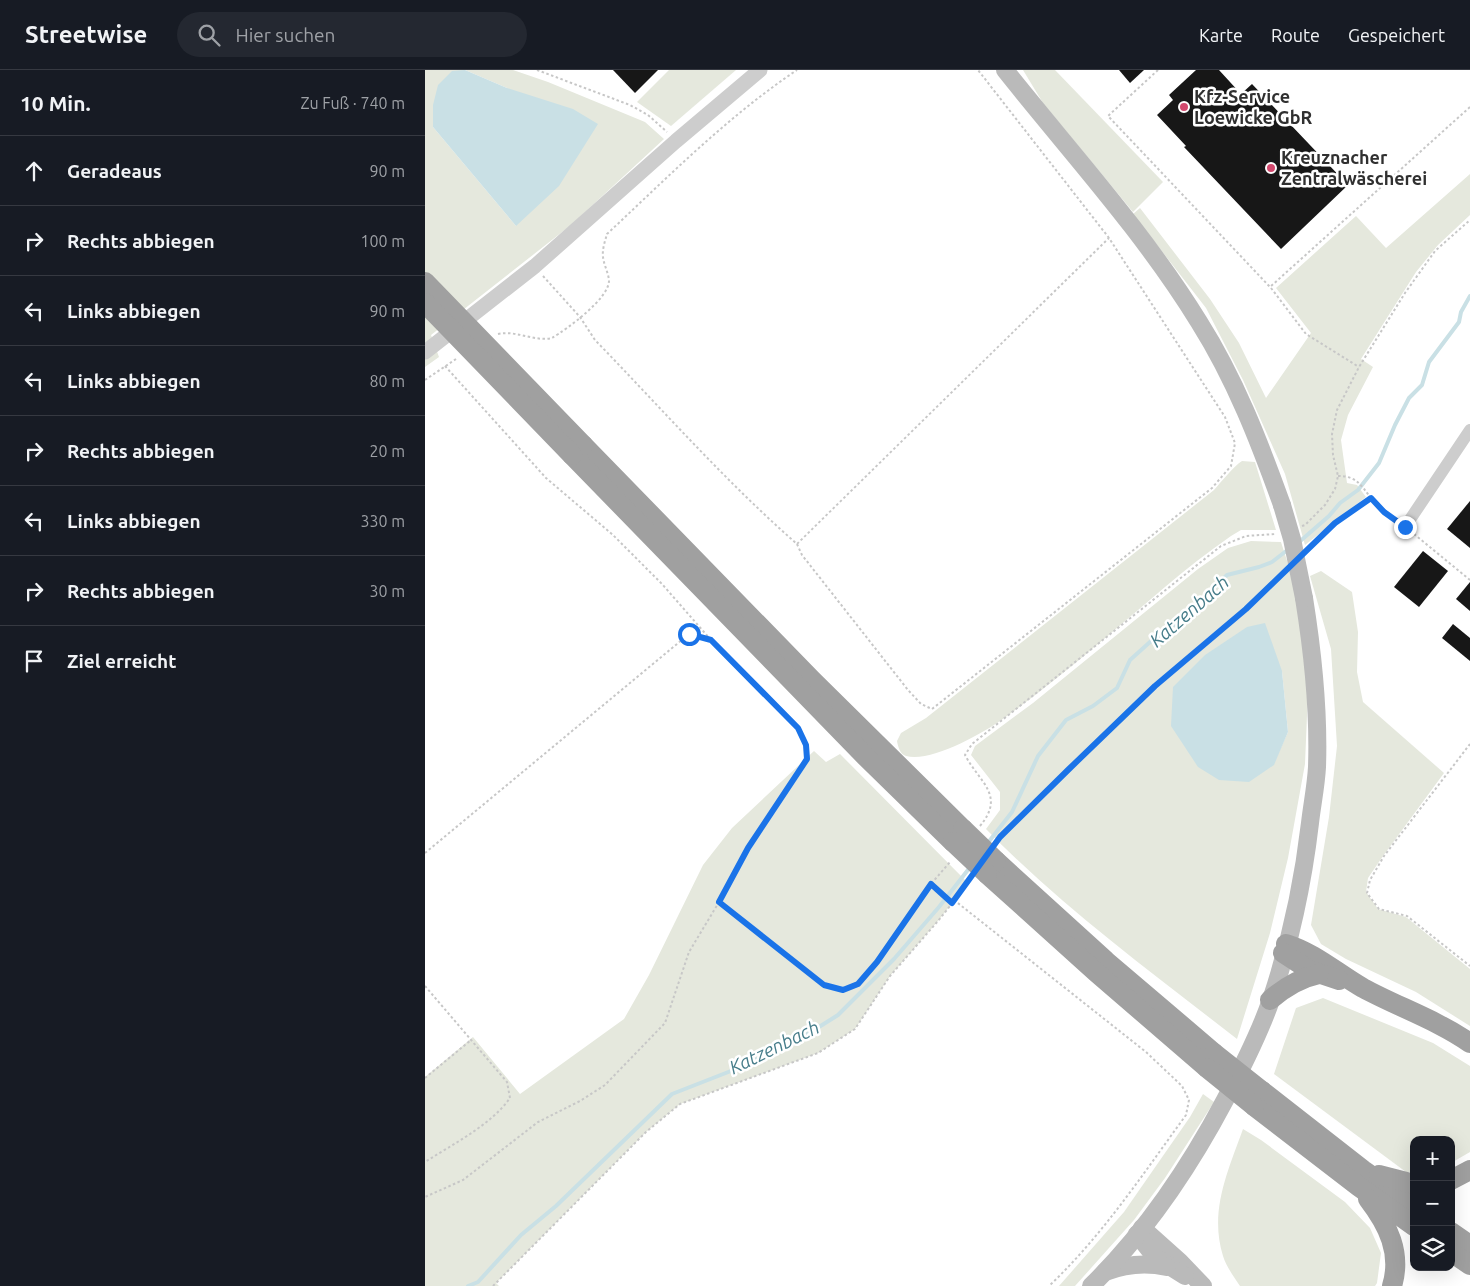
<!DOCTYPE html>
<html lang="de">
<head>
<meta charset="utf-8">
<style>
  body { margin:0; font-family:Ubuntu,sans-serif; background:#242831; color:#f1f3f6 }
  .controls { position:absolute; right:15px; bottom:15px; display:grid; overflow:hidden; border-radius:10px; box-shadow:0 5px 20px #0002 }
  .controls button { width:45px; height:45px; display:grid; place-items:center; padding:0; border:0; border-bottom:1px solid #363941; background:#171b24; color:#f1f3f6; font:25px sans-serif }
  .stop { position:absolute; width:15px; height:15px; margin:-11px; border:4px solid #1a73e8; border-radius:50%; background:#fff }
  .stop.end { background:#1a73e8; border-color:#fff; box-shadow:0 1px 5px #0008 }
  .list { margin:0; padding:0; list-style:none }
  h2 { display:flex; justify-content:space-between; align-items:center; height:65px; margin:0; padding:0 20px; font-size:21px }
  h2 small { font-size:16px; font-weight:400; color:#9ea1a6 }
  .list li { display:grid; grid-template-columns:32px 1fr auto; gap:15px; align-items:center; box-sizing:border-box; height:70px; padding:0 20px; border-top:1px solid #363941 }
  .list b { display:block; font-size:19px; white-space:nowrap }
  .list em { font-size:16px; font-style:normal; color:#9ea1a6 }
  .icon { flex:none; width:28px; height:28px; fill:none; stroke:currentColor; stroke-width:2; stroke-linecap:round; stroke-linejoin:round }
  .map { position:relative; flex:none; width:1045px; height:1216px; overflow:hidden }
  header { display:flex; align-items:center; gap:30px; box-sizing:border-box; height:70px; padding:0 25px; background:#171b24; border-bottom:1px solid #363941 }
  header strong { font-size:24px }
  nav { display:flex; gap:28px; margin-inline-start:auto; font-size:18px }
  .search { width:350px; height:45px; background:#242831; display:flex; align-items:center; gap:12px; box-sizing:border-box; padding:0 18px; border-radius:28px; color:#9ea1a6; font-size:19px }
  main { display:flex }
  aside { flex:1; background:#171b24 }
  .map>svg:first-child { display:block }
</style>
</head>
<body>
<header>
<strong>Streetwise</strong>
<div class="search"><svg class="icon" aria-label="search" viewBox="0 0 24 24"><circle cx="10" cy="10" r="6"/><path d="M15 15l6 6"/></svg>Hier suchen</div>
<nav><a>Karte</a><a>Route</a><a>Gespeichert</a></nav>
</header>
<main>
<aside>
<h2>10 Min.<small>Zu Fuß · 740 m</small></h2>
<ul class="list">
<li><svg class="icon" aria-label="ahead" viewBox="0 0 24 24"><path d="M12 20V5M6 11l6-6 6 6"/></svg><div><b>Geradeaus</b></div><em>90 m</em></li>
<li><svg class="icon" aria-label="right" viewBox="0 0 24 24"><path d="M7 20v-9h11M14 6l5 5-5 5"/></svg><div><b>Rechts abbiegen</b></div><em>100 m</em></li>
<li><svg class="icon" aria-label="left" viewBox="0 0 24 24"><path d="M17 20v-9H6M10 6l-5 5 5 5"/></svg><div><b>Links abbiegen</b></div><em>90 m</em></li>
<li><svg class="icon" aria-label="left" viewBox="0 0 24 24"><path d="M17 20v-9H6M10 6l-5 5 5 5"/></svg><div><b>Links abbiegen</b></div><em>80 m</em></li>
<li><svg class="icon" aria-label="right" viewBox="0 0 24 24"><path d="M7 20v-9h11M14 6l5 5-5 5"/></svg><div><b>Rechts abbiegen</b></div><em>20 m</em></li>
<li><svg class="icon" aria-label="left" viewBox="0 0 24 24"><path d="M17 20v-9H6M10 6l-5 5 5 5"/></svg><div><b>Links abbiegen</b></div><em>330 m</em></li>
<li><svg class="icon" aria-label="right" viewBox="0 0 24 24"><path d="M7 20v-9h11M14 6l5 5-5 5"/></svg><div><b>Rechts abbiegen</b></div><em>30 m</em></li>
<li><svg class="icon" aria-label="arrive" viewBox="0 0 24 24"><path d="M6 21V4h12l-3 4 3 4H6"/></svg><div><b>Ziel erreicht</b></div></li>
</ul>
</aside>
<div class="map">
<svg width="1045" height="1216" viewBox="0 0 1045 1216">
  <rect width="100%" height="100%" fill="#fff"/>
  <g fill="#e5e8dd" fill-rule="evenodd">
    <path d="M0,0h88l35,12 97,40 19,17 -93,86 -140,110 8,22 -14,10zM40,0l42,18 9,138 -83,-99z"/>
    <polygon points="244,0 311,0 246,56 212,32"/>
    <polygon points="598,0 630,0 738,112 708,142 618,33"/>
    <polygon points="1045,104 1045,145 1013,175 991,202 936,289 948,297 923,345 916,370 922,413 932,415 941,427 880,475 860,404 818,310 781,238 708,144 715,138 785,229 814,273 841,328 886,263 851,218 931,146 961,178"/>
    <path d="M817,391l13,1 21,68h-35l-10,6c-23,16 -45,33 -66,51 -54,46 -107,93 -165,134 -19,13 -70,42 -94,35 -6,-2 -8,-9 -9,-15l4,-8 25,-15 288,-228c7,-8 20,-24 28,-29z"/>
    <path d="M826,471l30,1 16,50 11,99 -3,73 -17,94 -18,75 -33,106c-86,-67 -175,-132 -251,-210l14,-19v-18l-29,-37 4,-9 58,-43 165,-134 30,-21zM857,601l6,61 -15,33z"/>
    <polygon points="896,501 927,522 933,562 932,602 938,632 1019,703 958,786 943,808 941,822 953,839 981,847 1045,899 1045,956 991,922 921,889 896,874 886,855 904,747 912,676 906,579 885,506"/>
    <polygon points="389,681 401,692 415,684 543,813 513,851 465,906 430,959 393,983 255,1034 221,1062 71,1213 74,1216 0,1216 0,1007 48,967 95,1024 199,949 224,905 278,795 307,758"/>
    <polygon points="898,928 1008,973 1045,996 1045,1082 1026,1093 1026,1070 989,1070 989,1102 981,1102 849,1004 871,938"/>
    <polygon points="778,1024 789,1032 740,1108 709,1150 650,1216 634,1216 699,1142 765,1047"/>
    <path d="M818,1059l18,11 84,62 25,26 11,25 -4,30 -2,3h-135c-6,-9 -14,-20 -17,-30 -14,-45 5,-85 20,-127z"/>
  </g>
  <g fill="#c9e0e5">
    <polygon points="40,0 82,18 148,39 173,54 134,116 91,156 8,57 8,35 13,15 27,1"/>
    <polygon points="840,553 857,601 863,662 849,695 824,712 794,710 773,697 746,656 748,617 780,585 822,557"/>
  </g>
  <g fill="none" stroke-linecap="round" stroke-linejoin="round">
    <g stroke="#c9e0e5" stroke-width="4">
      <polyline points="873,473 904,446 915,433 933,420 954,393 970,355 984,328 997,315 1004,292 1034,252 1036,242 1045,226"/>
      <polyline points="562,774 587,742 613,686 641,650 668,636 692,618 705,590 725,572 774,537 791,516 802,505 834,497 847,492 865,478"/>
      <polyline points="43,1216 53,1212 96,1165 131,1136 247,1024 311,999 378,967 413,945 469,889 514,837 546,796"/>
    </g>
  </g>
  <g fill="#171717">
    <polygon points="188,0 233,0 210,23"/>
    <polygon points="694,0 719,0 705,13"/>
    <polygon points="771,0 794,0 816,24 827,14 923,115 856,179 759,77 761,76 732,45 748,30 744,25"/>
    <polygon points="1045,431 1045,478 1022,459"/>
    <polygon points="998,481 1023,501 994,537 969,517"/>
    <polygon points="1045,512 1045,541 1031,529"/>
    <polygon points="1028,554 1045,568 1045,591 1017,568"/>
  </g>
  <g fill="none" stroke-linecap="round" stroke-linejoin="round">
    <g stroke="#c7c7c7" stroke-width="2" stroke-dasharray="2.5 2.5" stroke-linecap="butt">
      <polyline points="112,0 205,35 223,45 242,62"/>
      <polyline points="733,0 683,46 845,217 1045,37"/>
      <path d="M118,206l37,41 15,23c67,69 130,141 202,204l312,-306"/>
      <polyline points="846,218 881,264 934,297"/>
      <path d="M73,264c19,-4 36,8 54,4 15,-9 58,-40 57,-58 -1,-8 -5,-15 -6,-23 -1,-7 2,-16 4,-23 61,-57 120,-117 190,-164"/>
      <polyline points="20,296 121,408 188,465 237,514 286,570"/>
      <polyline points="0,310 31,289"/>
      <path d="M913,406c18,0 22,8 33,22"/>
      <polyline points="877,456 880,455 900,435 910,419 913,406 908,385 907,364 912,340 934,297 980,223 1010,181 1045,150"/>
      <polyline points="989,464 1045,510"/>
      <polyline points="372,474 377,485 483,620 496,634 507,639 787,418 806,396 810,373 800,347 684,168 553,0"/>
      <polyline points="884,477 910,453 946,428 971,450"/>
      <polyline points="1045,674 959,786 945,810 942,823 954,839 982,846 1045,896"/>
      <path d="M555,756c26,-31 -1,-44 -15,-71l7,-11 249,-198 25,-10 30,-2"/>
      <polyline points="573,770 644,699 730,616 821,539 860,502"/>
      <polyline points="0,783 264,564 286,570 373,658 381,675 382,689 323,778 294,832 264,882 240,953 180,1015 155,1031 113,1052 38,1110 0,1127"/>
      <polyline points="506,814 527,833"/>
      <path d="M529,830l192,152 36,34 7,14 -3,15c-43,59 -84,121 -137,171"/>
      <polyline points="294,832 399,915 418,921 433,914 452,892 506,814 525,792"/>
      <path d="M0,916l82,96 3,16c-19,27 -57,46 -85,64"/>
      <polyline points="0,1008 46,970"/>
      <polyline points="68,1216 221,1062 255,1034 393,983 430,959 465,906 513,851 545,811"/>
    </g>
    <polyline stroke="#cdcdcd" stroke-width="12" points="980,457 1045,360"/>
    <polyline stroke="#cdcdcd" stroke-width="15" points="0,282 110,196 251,71 335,0"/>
    <g stroke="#bababa" stroke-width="18">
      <path d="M580,0c66,83 138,161 194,252 36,57 60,119 83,183"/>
      <polyline points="717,1158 755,1192 778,1216"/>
      <polyline points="712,1164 730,1187 760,1206"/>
      <path d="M680,1202c21,-8 40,-10 62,-5"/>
      <path d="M666,1216c55,-54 98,-118 134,-186 17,-32 34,-65 46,-100 19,-57 32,-117 39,-177 2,-18 6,-37 7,-56 2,-57 -4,-113 -13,-169"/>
    </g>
    <g stroke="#a0a0a0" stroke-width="20">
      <polyline points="158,375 387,610 538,759"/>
      <polyline points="147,385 439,685 528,772"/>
      <polyline points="571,791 681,891 789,983"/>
      <polyline points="562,804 672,903 782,998"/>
      <path d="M861,874c29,9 51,29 77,44 35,19 74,32 107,55"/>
      <polyline points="858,883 884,900 914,910"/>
      <path d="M845,930c15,-13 30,-22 49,-26"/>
      <polyline points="837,1021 938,1100 989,1136"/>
      <polyline points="829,1036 933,1116 989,1156"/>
      <polyline points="954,1105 989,1114"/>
      <polyline points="1026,1110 1045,1100"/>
      <path d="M943,1129c20,26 34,54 24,87"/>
      <polyline points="1026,1162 1045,1175"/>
      <polyline points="1026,1182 1045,1195"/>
    </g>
    <polyline stroke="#bababa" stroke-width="18" points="857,435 867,469 879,528"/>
    <g stroke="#a0a0a0" stroke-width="20">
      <polyline points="0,212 158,375"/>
      <polyline points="0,233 147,385"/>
      <polyline points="538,759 571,791"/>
      <polyline points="528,772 562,804"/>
      <polyline points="789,983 837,1021"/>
      <polyline points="782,998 829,1036"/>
    </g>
  </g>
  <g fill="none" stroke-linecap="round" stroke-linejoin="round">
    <polyline stroke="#1a73e8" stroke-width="6" points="264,564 286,570 373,658 381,675 382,689 323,778 294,832 399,915 418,920 433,914 452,892 506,814 527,833 575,767 644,699 730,616 821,539 910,453 946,428 959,442 980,457"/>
  </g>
  <g fill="#d2486d" stroke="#fff" stroke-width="2">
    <circle cx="759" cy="37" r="5"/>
    <circle cx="846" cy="98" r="5"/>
  </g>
  <g text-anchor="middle" stroke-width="5" stroke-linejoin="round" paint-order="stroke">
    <g font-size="18" font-weight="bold" fill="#303030" stroke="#fff" text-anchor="start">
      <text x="769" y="33">Kfz-Service<tspan x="769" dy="21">Loewicke GbR</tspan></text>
      <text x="856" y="94">Kreuznacher<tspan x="856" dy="21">Zentralwäscherei</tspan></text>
    </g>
    <g font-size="19" font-style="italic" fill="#477d8a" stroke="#fff">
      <text transform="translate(764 541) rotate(-41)" y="7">Katzenbach</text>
      <text transform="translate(349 977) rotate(-26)" y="7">Katzenbach</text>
    </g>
  </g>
</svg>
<div class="controls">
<button>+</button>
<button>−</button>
<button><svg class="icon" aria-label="layers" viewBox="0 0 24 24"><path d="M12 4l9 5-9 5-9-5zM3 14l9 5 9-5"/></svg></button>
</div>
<div class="stop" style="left:264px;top:564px"></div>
<div class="stop end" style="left:980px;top:457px"></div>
</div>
</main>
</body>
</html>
